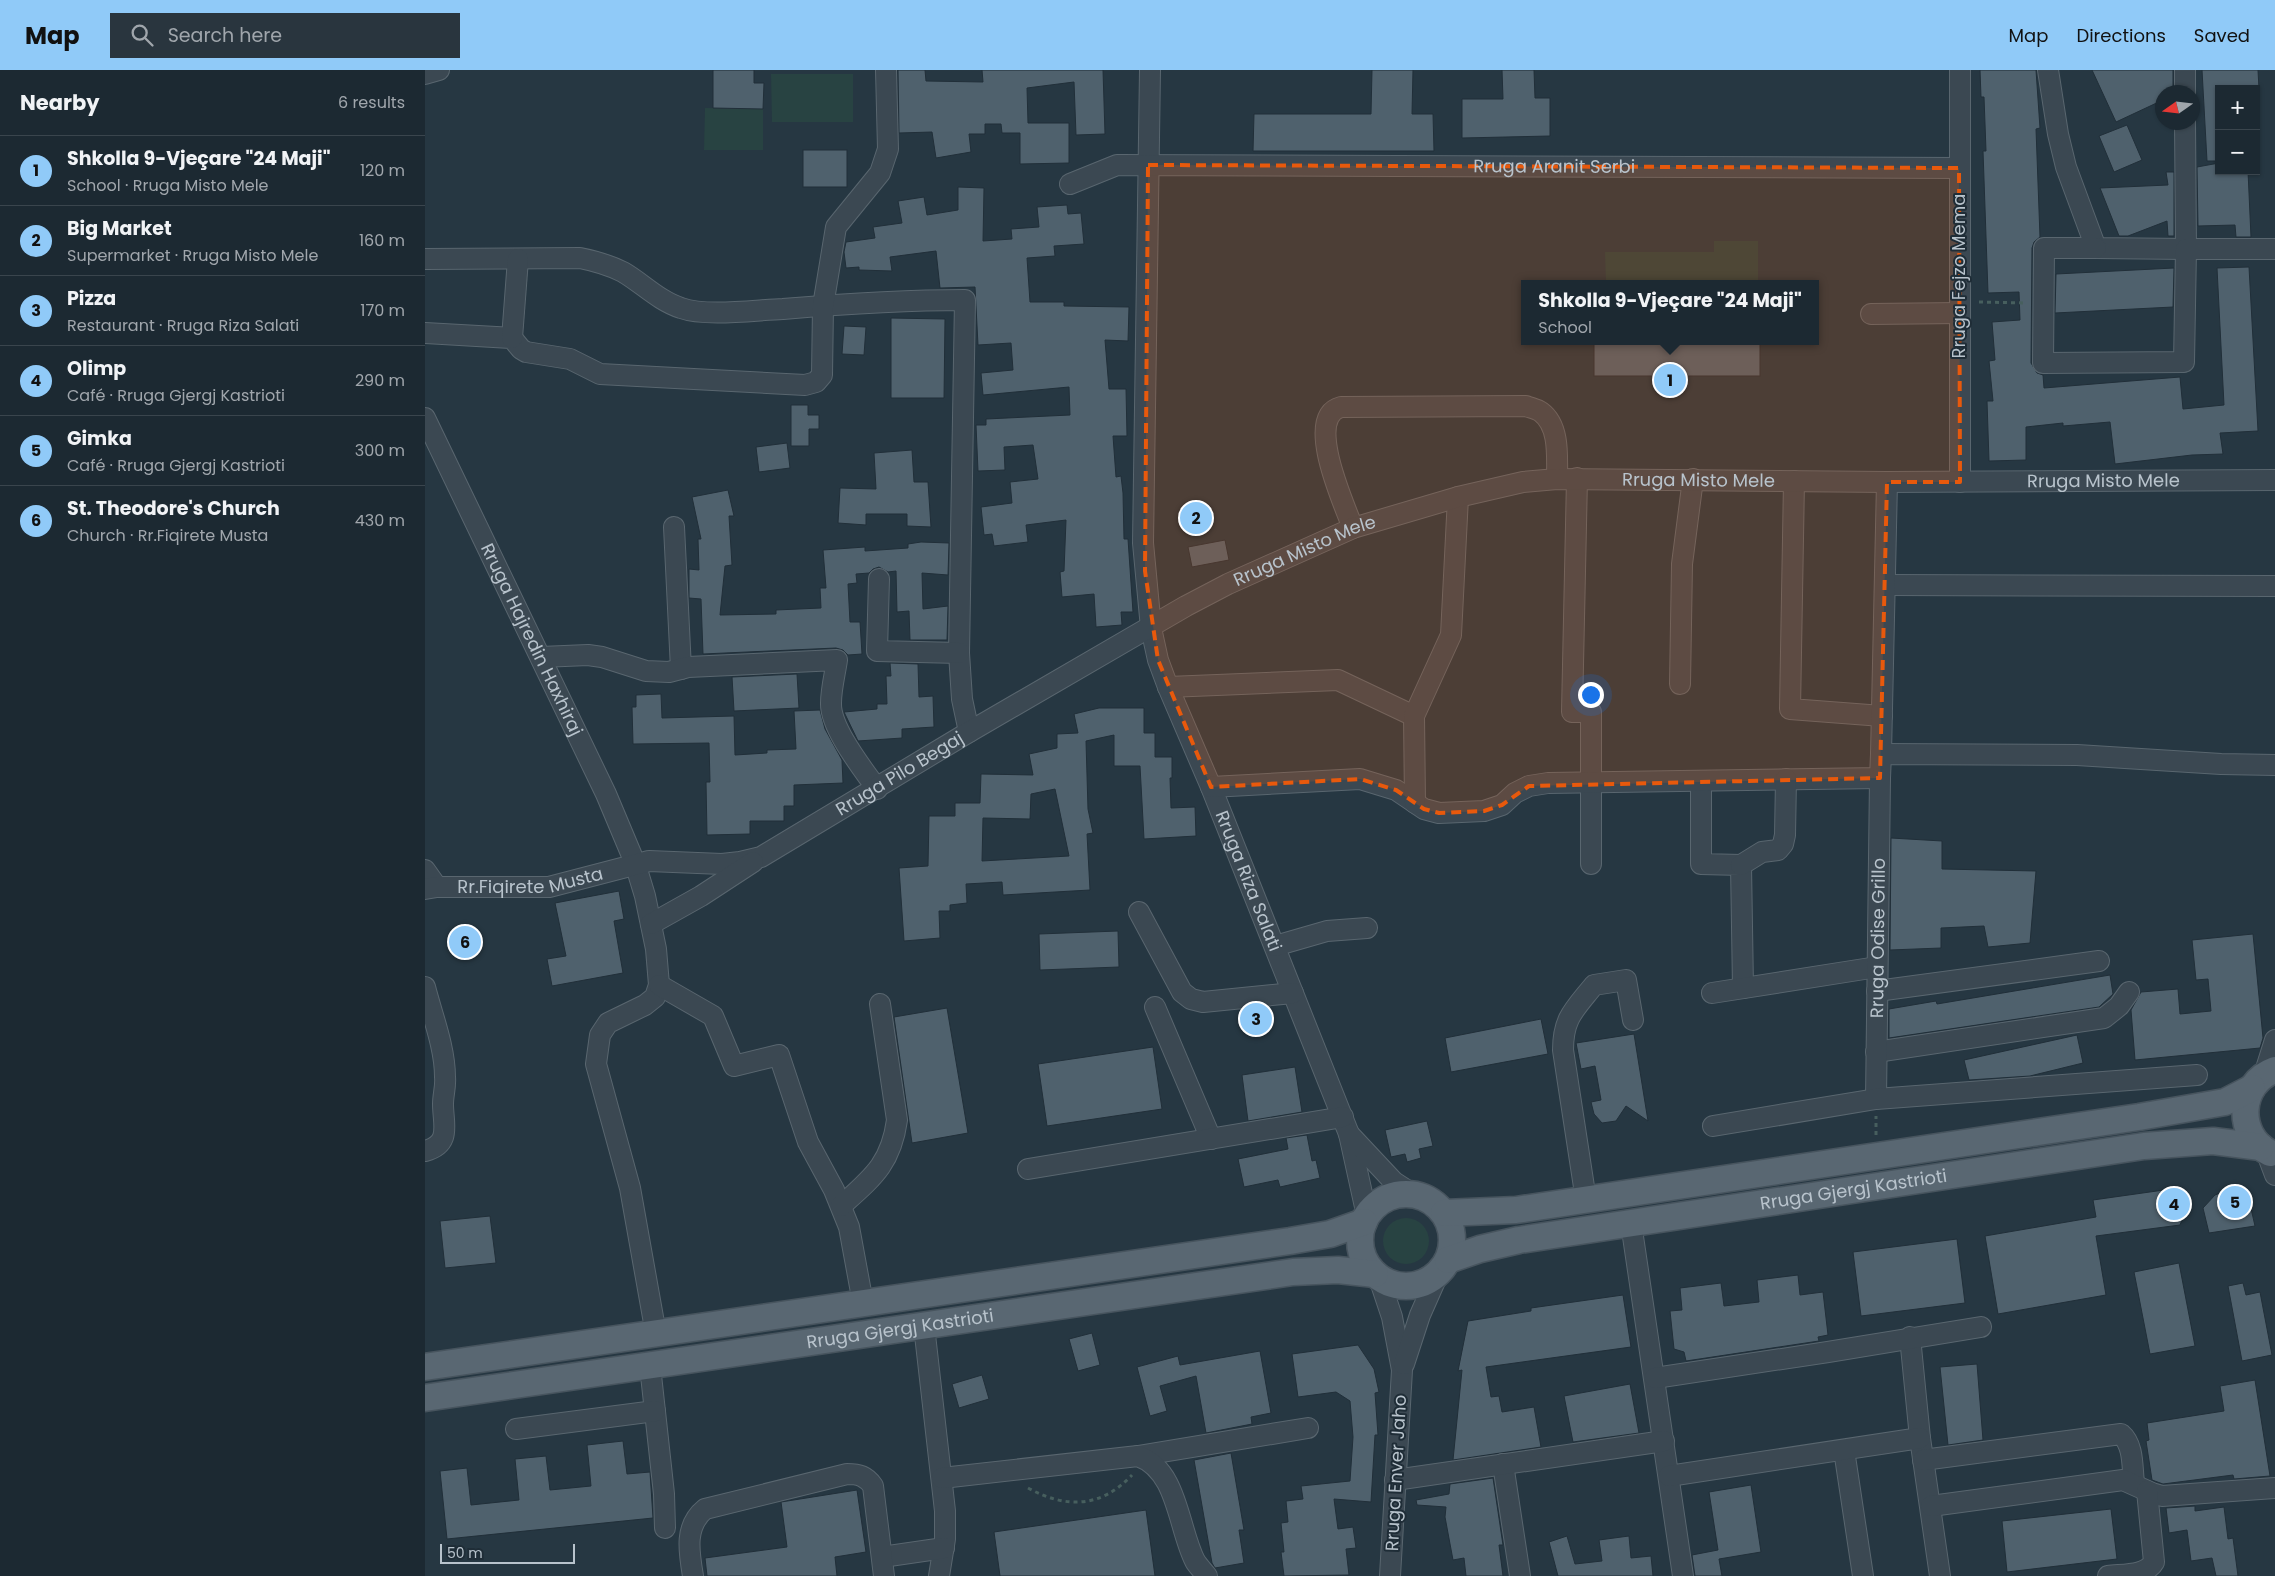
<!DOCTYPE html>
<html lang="en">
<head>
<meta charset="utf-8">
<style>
  body { margin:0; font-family:Poppins,sans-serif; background:#29353e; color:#f1f3f6 }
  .controls { position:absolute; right:15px; top:15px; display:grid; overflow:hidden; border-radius:0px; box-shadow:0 1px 4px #0004 }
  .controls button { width:45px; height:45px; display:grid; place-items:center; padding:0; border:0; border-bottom:1px solid #3a454d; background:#1c2932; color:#f1f3f6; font:25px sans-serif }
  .compass { position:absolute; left:1730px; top:15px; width:45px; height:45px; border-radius:50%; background:#1c2932; box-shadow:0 1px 4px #0004; rotate:256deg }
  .scale { position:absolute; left:15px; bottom:12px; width:135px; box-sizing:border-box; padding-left:5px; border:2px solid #b8c3cc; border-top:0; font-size:14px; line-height:18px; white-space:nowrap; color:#b8c3cc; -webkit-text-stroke:4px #1f2d37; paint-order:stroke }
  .you { position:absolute; left:1165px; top:624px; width:18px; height:18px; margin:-12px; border:4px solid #fff; border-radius:50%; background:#1a73e8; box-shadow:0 0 0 8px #1a73e833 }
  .badge { display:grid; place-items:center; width:32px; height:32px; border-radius:50%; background:#90caf8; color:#111; font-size:16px; font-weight:700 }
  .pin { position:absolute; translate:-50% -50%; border:2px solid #fff; box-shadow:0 1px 5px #0006 }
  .popup { position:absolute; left:1096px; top:210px; width:298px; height:65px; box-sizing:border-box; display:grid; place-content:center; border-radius:0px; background:#1c2932; filter:drop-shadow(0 1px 4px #0005); font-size:16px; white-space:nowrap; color:#a0a6ac }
  .popup b { font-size:19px; color:#f1f3f6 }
  .popup::after { content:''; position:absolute; left:50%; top:100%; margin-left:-10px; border:10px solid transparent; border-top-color:#1c2932 }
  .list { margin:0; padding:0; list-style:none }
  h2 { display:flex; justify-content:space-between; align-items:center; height:65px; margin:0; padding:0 20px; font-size:21px }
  h2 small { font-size:16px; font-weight:400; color:#a0a6ac }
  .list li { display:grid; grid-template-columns:32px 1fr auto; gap:15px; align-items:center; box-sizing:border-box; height:70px; padding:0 20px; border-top:1px solid #3a454d }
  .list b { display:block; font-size:19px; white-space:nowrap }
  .list p { margin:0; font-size:16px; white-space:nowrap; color:#a0a6ac }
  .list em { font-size:16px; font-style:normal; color:#a0a6ac }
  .icon { flex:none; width:28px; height:28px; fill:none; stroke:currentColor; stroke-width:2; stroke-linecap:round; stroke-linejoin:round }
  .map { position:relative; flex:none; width:1850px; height:1506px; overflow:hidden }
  header { display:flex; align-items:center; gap:30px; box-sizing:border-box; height:70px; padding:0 25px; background:#90caf8; color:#111 }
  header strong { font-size:24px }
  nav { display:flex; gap:28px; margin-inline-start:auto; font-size:18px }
  .search { width:350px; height:45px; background:#29353e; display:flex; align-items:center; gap:12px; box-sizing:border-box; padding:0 18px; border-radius:0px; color:#a0a6ac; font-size:19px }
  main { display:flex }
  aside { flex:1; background:#1c2932 }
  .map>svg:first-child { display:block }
</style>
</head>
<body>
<header>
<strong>Map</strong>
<div class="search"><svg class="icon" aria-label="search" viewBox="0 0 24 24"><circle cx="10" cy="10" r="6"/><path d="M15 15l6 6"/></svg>Search here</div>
<nav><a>Map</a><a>Directions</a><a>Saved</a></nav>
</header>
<main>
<aside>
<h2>Nearby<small>6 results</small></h2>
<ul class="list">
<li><span class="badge">1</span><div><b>Shkolla 9-Vjeçare &quot;24 Maji&quot;</b><p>School · Rruga Misto Mele</p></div><em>120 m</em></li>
<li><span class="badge">2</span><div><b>Big Market</b><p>Supermarket · Rruga Misto Mele</p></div><em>160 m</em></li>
<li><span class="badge">3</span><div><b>Pizza</b><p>Restaurant · Rruga Riza Salati</p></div><em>170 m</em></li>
<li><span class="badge">4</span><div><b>Olimp</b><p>Café · Rruga Gjergj Kastrioti</p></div><em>290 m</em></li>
<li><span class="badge">5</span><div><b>Gimka</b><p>Café · Rruga Gjergj Kastrioti</p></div><em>300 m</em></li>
<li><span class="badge">6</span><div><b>St. Theodore's Church</b><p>Church · Rr.Fiqirete Musta</p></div><em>430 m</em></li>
</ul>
</aside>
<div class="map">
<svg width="1850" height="1506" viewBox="0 0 1850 1506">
  <rect width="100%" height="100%" fill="#263742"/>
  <g fill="#284342">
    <polygon points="346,4 428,4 428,52 347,52"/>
    <polygon points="280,38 338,39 338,80 279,80"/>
    <polygon points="1289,171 1333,171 1333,214 1181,214 1180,182 1289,182"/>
    <circle cx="981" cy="1171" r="23"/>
  </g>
  <g fill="#4f616d" stroke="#212f39" fill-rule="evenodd">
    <polygon points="288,0 329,0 329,13 339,13 338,39 288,38"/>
    <polygon points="473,0 500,0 501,11 558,12 557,0 678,0 680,64 651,65 649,12 602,18 603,53 644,53 644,93 595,94 595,63 577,63 576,54 560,54 560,64 544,64 546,82 511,88 507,62 474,63"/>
    <polygon points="947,0 988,0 987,44 1008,44 1009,81 828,81 829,44 946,44"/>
    <polygon points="1077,0 1109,0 1110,28 1125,28 1125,66 1037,68 1037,29 1078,29"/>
    <polygon points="1555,0 1611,0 1615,58 1611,59 1615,167 1609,172 1607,178 1606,293 1612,303 1618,305 1619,318 1755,307 1758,339 1799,335 1792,198 1824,197 1833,361 1795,363 1798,384 1767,385 1690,394 1685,352 1638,356 1638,353 1601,357 1601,390 1564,391 1562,331 1568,331 1564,291 1570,290 1567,252 1595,250 1594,222 1563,223 1558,81 1561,81 1559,27 1556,27"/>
    <polygon points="1667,0 1748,0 1748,22 1738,22 1738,30 1691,52"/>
    <polygon points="1777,0 1833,0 1834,19 1794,19 1794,91 1782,91"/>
    <polygon points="1702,55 1717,90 1689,102 1674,66"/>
    <rect x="378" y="80" width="44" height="37"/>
    <polygon points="1794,93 1794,101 1823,101 1826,167 1811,167 1810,155 1773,156 1772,97"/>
    <polygon points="1741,102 1749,102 1749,166 1743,166 1742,151 1703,166 1694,166 1675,118 1743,115"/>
    <polygon points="533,117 559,118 558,171 587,169 586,159 614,157 612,137 642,135 643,144 656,143 659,174 629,176 630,186 602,188 605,232 639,232 639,236 704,237 703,271 680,270 684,319 701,319 702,366 688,366 691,407 696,406 698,423 699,469 703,469 708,542 696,542 697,555 671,557 669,524 637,527 635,502 639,501 641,450 601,455 603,472 569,476 567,464 559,465 556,437 587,433 585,412 613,409 608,375 579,377 580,400 553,401 551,355 561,355 561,349 645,345 644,317 558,325 556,303 588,300 586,273 553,275 550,217 515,218 511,181 465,187 467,201 434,200 434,197 421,198 419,182 421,172 450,168 448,157 477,153 473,131 499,127 502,145 533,140"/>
    <polygon points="1749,198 1748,237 1630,243 1631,204"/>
    <polygon points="466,248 520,249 519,328 466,328"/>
    <polygon points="419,256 441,257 439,285 417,284"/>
    <rect x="1169" y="271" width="166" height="35"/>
    <polygon points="366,335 383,335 383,345 394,345 394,359 384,359 384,376 366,376"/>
    <polygon points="362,373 365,398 334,402 331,377"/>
    <polygon points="487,380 489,412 503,412 506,457 482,456 482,444 441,444 441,455 413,453 415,418 451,419 449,383"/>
    <polygon points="303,420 309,446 304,446 307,495 300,496 295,545 351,544 351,540 396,538 395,518 401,518 398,480 440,477 440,481 483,478 483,474 496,472 524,473 523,505 497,503 498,539 523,536 522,570 485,570 484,541 472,542 471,501 463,502 454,497 448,499 444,503 431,504 432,513 423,514 425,552 435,552 437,584 423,585 418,580 411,578 278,584 276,529 264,528 264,499 274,500 273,469 276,469 267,427"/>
    <polygon points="800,470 804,490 767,497 763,477"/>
    <polygon points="465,593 493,594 494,627 508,626 509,657 477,659 477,668 433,671 419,642 452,639 452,634 462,634 461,606 466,606"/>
    <polygon points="372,604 374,638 309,641 307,607"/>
    <polygon points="236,624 237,648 309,646 310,685 342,683 342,680 371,679 369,641 395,640 400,659 417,690 418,713 369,715 369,736 359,736 359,751 325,751 325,764 282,765 281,712 285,712 284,673 208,674 207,637 211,637 211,625"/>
    <path d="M674,638h45v25h11v24h17v21h-2l1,30 24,-1 1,29 -52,3 -4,-73h-26v-31l-28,6 2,68 5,24 -6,1 3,56 -87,5 -1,-13 -36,2 1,19 -17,2v6h-11l1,27 -36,3 -5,-73 29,-2 1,-50h26v-13h25l1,-29 52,1 -4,-21 28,-6v-14l21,-1 -4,-19zM630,719l14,67 -87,5 1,-43 47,1 1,-25z"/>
    <polygon points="1466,768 1517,771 1517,799 1611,801 1605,873 1563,877 1559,856 1516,858 1516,878 1465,880"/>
    <polygon points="194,821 199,849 189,851 198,903 127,916 122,889 141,886 130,833"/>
    <polygon points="693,861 694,897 615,900 614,864"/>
    <polygon points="1828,864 1838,968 1835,978 1710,990 1706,940 1716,922 1753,919 1755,944 1786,941 1783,909 1771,910 1767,870"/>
    <polygon points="1685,905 1688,924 1674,937 1464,968 1464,939 1511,931 1512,934"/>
    <polygon points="522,938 543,1063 487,1073 469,947"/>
    <polygon points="1116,949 1123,984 1026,1002 1020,968"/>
    <polygon points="1209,964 1223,1051 1201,1036 1191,1051 1177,1053 1169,1044 1166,1032 1176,1030 1170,996 1156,999 1151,973"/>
    <polygon points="1652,965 1658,993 1605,1006 1544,1010 1539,990"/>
    <polygon points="728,977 737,1039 622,1056 613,994"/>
    <polygon points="870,997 877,1042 823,1051 817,1005"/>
    <polygon points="1002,1051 1008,1076 994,1079 996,1088 982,1092 980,1084 966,1087 960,1060"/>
    <polygon points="882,1065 887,1091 891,1090 895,1108 855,1117 853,1110 819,1117 813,1089 863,1079 861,1068"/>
    <polygon points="1808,1118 1825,1134 1830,1156 1784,1163 1778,1138 1790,1125"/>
    <polygon points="1746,1119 1752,1121 1757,1127 1757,1150 1755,1155 1671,1166 1681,1225 1573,1244 1560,1166 1671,1147 1668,1130"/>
    <polygon points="65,1146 71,1193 20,1198 15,1151"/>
    <polygon points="1532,1169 1540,1233 1436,1246 1428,1182"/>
    <polygon points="1754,1193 1770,1276 1725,1284 1709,1202"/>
    <polygon points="1373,1205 1375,1225 1398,1222 1403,1265 1393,1267 1394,1271 1261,1291 1259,1282 1249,1279 1245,1241 1257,1240 1255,1218 1296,1213 1299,1236 1334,1232 1332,1210"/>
    <polygon points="1818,1213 1821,1225 1835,1222 1847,1285 1817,1291 1803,1216"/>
    <polygon points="1198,1225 1206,1277 1061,1297 1066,1327 1074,1326 1077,1342 1109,1337 1116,1377 1028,1390 1037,1300 1033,1301 1043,1251 1106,1241 1106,1238"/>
    <polygon points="667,1263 675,1295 653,1301 644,1269"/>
    <polygon points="933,1275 949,1299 954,1322 950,1323 953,1365 950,1365 946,1432 909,1429 913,1459 928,1457 931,1478 921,1479 924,1505 859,1506 856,1482 859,1482 856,1453 863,1452 861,1431 878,1429 876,1416 925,1411 928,1367 925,1331 911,1322 873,1327 867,1284"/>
    <polygon points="835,1281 846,1343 826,1347 827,1354 781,1363 771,1306 735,1316 742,1341 725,1346 712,1297 753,1286 755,1295"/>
    <polygon points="1552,1294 1558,1370 1523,1375 1515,1297"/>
    <polygon points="557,1305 564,1329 534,1338 527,1314"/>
    <polygon points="1830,1310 1845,1406 1809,1409 1808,1405 1738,1414 1727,1410 1721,1371 1724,1370 1722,1353 1799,1341 1795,1316"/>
    <polygon points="1205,1314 1214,1363 1148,1372 1139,1326"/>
    <polygon points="198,1371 202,1404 225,1402 228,1448 22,1469 15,1401 42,1398 46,1435 94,1430 90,1389 121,1386 125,1420 166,1416 162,1375"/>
    <polygon points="806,1383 819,1460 814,1460 819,1493 790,1498 787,1493 769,1390"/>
    <polygon points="1068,1408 1078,1475 1074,1475 1078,1506 1041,1506 1039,1488 1028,1490 1020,1447 1021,1437 992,1435 991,1430 1024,1424 1025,1414"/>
    <polygon points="1326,1415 1336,1482 1294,1489 1297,1506 1270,1506 1267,1485 1293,1480 1284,1422"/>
    <polygon points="432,1420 441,1482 410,1487 412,1506 282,1506 280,1488 362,1477 356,1432"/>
    <polygon points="1770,1436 1770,1441 1799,1437 1803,1469 1808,1468 1813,1506 1791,1506 1787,1488 1766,1491 1762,1460 1744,1463 1741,1438"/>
    <polygon points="1686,1439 1692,1489 1582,1502 1577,1451"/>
    <polygon points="721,1440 730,1506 575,1506 569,1462"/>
    <polygon points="1142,1466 1150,1494 1177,1491 1174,1470 1204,1466 1206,1488 1226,1486 1228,1506 1133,1506 1124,1472"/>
  </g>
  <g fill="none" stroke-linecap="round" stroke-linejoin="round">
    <defs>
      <g id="minor">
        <path id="s1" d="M725,0l-7,473 8,85 7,32 10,27 43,100 138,347 18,82"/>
        <polyline points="1623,0 1633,64 1641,97 1671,178 1761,179 1760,52"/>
        <polyline points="1760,0 1760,22"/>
        <polyline points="0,4 14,0"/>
        <path id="s2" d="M645,114l47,-19 842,3"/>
        <polyline points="1671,178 1619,178 1618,293 1759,292 1761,179 1850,179"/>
        <path d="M0,189l155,-1c15,3 29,7 43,14 19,11 36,29 58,36 25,9 74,2 102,1 60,-5 121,-9 182,-9l-6,353 3,46 7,33"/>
        <polyline points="1446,244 1535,243"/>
        <polyline points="0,263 87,268 96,279 101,282 145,289 175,304 380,315 391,312 397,305 398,236 411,157 455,103 463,79 461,0"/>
        <polyline points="87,268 93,189"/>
        <path id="s3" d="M0,348l181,376 29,69 10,33 11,53 3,36 -4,12 -10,8 -37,18 -8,12 -4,29 34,124 26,146"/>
        <polyline points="1152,408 1147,642 1166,642 1166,794"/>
        <polyline points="1369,411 1365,639 1457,646"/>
        <polyline points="1535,412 1535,0"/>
        <polyline points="249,457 256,599"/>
        <path d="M928,458c-9,-24 -49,-111 -12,-121l185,-1c5,2 11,3 15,6 19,14 16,45 16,67"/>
        <polyline points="454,509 452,581 534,583"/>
        <polyline points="1460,515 1850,516"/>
        <path d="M116,587l47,-2 14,2 44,14 23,1 19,-5 149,-7c-2,14 -6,29 -6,43 -1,25 32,66 46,86"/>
        <polyline points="1255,614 1257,494 1268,409"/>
        <polyline points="743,617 913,610 989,646"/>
        <polyline points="1456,684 1462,412"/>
        <polyline points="1276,711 1276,794 1316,795 1318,918"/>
        <polyline points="786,717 935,709 971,720 999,739 1014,743 1059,741 1077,735 1090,723 1104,716 1123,713 1455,708 1456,684 1652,685 1796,694 1850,695"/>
        <polyline points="990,733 989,646 1026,565 1033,427"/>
        <polyline points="1316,795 1337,782 1353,780 1358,774 1360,765 1361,709"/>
        <polyline points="0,800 12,817"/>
        <path id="s4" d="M0,819l12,-2h112l100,-26 73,3 18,-2 21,-5 208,-125 217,-126 42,-22 125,-56 105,-31 65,-15 34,-3 330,3 388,-2"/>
        <polyline points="714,842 757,922 766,929 778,932 868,923"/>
        <polyline points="226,854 276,826 328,792"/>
        <polyline points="850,876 902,861 942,858"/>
        <polyline points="234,915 288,946 309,996 354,985 383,1072 409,1120 424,1157 438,1233"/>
        <path d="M0,917c7,28 20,60 20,90 1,9 -2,18 -2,27 0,20 9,40 -18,47"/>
        <polyline points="1452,921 1674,891"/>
        <polyline points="1287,923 1452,897"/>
        <polyline points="730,937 786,1069"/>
        <polyline points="1451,982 1679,948 1694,936 1704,922"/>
        <polyline points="1839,1005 1850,970"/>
        <path id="s5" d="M1451,1029l4,-321"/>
        <polyline points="1288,1056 1451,1029 1772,1005"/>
        <polyline points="924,1064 969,1112 989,1125"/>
        <polyline points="1841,1081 1850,1105"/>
        <polyline points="603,1099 918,1047"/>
        <path d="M1161,1130l-23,-150c0,-32 11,-40 31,-65l32,-5 7,40"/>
        <path d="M416,1136c31,-28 50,-42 56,-86l-17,-116"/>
        <polyline points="1206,1153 1258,1506"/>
        <polyline points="954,1208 967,1247 977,1300 965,1506"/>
        <polyline points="499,1256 520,1441 520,1469 514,1506"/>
        <polyline points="1485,1267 1495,1368 1515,1506"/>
        <polyline points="979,1294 995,1245 1014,1202"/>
        <polyline points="225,1296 239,1424 240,1458"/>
        <polyline points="1230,1308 1403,1282 1556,1257"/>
        <polyline points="91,1359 230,1341"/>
        <polyline points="1419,1380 1438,1506"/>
        <polyline points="713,1386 883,1358"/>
        <path d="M1498,1390l198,-26c13,11 11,33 13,49"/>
        <polyline points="1078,1394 1095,1506"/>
        <polyline points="1244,1406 1495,1368"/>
        <path d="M517,1408l196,-22c40,14 40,72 57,105 3,5 8,10 12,15"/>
        <polyline points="970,1410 1239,1371"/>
        <polyline points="1506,1436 1698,1410 1727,1423 1737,1426 1850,1418"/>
        <polyline points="457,1487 519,1478"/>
        <path d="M268,1506c-4,-24 -9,-50 12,-67l142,-35c12,0 19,2 26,12l11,90"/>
        <path d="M1683,1506c15,-2 38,0 46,-14l-7,-71"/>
      </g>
      <g id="major">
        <path d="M1845,1083c-35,-18 -32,-70 5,-83"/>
        <circle cx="981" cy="1170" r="46"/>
        <polyline points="1019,1143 1091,1140 1714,1047 1800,1032 1827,1018"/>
        <path id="s6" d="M1023,1190l32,-11 39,-9 625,-94 69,-5 48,6"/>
        <polyline points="0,1297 865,1171 905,1164 939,1152"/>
        <path id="s7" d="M0,1328l868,-126 45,-2 37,4"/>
      </g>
    </defs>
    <use href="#minor" stroke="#59666f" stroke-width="22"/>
    <use href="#major" stroke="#47545e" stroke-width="29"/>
    <g stroke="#475f5e" stroke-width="3" stroke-dasharray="4 4" stroke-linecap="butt">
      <polyline points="1554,232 1600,233"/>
      <polyline points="1451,1065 1451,1046"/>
      <path d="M603,1418c38,21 73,20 104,-13"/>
    </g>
    <use href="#minor" stroke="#3b4852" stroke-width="20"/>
    <use href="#major" stroke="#596772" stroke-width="26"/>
  </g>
  <path fill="#e8590c" fill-opacity="0.2" stroke="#e8590c" stroke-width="4" stroke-dasharray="10 6" stroke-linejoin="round" d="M723,95l811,3 1,314h-73l-7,296 -351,8 -27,19 -18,6 -45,2 -15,-4 -28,-19 -36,-11 -149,8 -53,-127 -13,-89z"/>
  <g text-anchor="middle" stroke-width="4" stroke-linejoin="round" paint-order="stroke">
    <g font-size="18" fill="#b8c3cc" stroke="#1f2d37">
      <text dy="6" stroke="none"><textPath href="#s2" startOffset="488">Rruga Aranit Serbi</textPath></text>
      <text transform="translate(1534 206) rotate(-90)" y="6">Rruga Fejzo Mema</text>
      <text dy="6" stroke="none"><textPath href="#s4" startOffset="1370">Rruga Misto Mele</textPath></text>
      <text dy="6" stroke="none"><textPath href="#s4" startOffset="1775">Rruga Misto Mele</textPath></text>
      <text dy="6" stroke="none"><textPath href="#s4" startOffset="965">Rruga Misto Mele</textPath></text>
      <text dy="6" stroke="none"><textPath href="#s3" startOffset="246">Rruga Hajredin Haxhiraj</textPath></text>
      <text dy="6" stroke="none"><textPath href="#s4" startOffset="502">Rruga Pilo Begaj</textPath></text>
      <text dy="6" stroke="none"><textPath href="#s4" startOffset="106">Rr.Fiqirete Musta</textPath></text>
      <text dy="6" stroke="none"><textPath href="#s1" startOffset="830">Rruga Riza Salati</textPath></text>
      <text dy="6" stroke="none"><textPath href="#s5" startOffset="161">Rruga Odise Grillo</textPath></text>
      <text dy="6" stroke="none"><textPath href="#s6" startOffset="412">Rruga Gjergj Kastrioti</textPath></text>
      <text dy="6" stroke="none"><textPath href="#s7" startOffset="480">Rruga Gjergj Kastrioti</textPath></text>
      <text transform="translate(971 1403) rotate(-87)" y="6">Rruga Enver Jaho</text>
    </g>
  </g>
</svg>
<div class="controls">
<button>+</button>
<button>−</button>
</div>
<svg class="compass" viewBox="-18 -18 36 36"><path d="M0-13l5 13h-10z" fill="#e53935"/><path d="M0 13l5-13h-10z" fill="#a0a6ac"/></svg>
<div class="scale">50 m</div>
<div class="you"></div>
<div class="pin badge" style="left:1245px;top:310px">1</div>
<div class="popup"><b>Shkolla 9-Vjeçare &quot;24 Maji&quot;</b>School</div>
<div class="pin badge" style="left:771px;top:448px">2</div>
<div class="pin badge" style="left:831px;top:949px">3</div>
<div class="pin badge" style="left:1749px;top:1134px">4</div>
<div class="pin badge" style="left:1810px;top:1132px">5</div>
<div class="pin badge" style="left:40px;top:872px">6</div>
</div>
</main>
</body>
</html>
